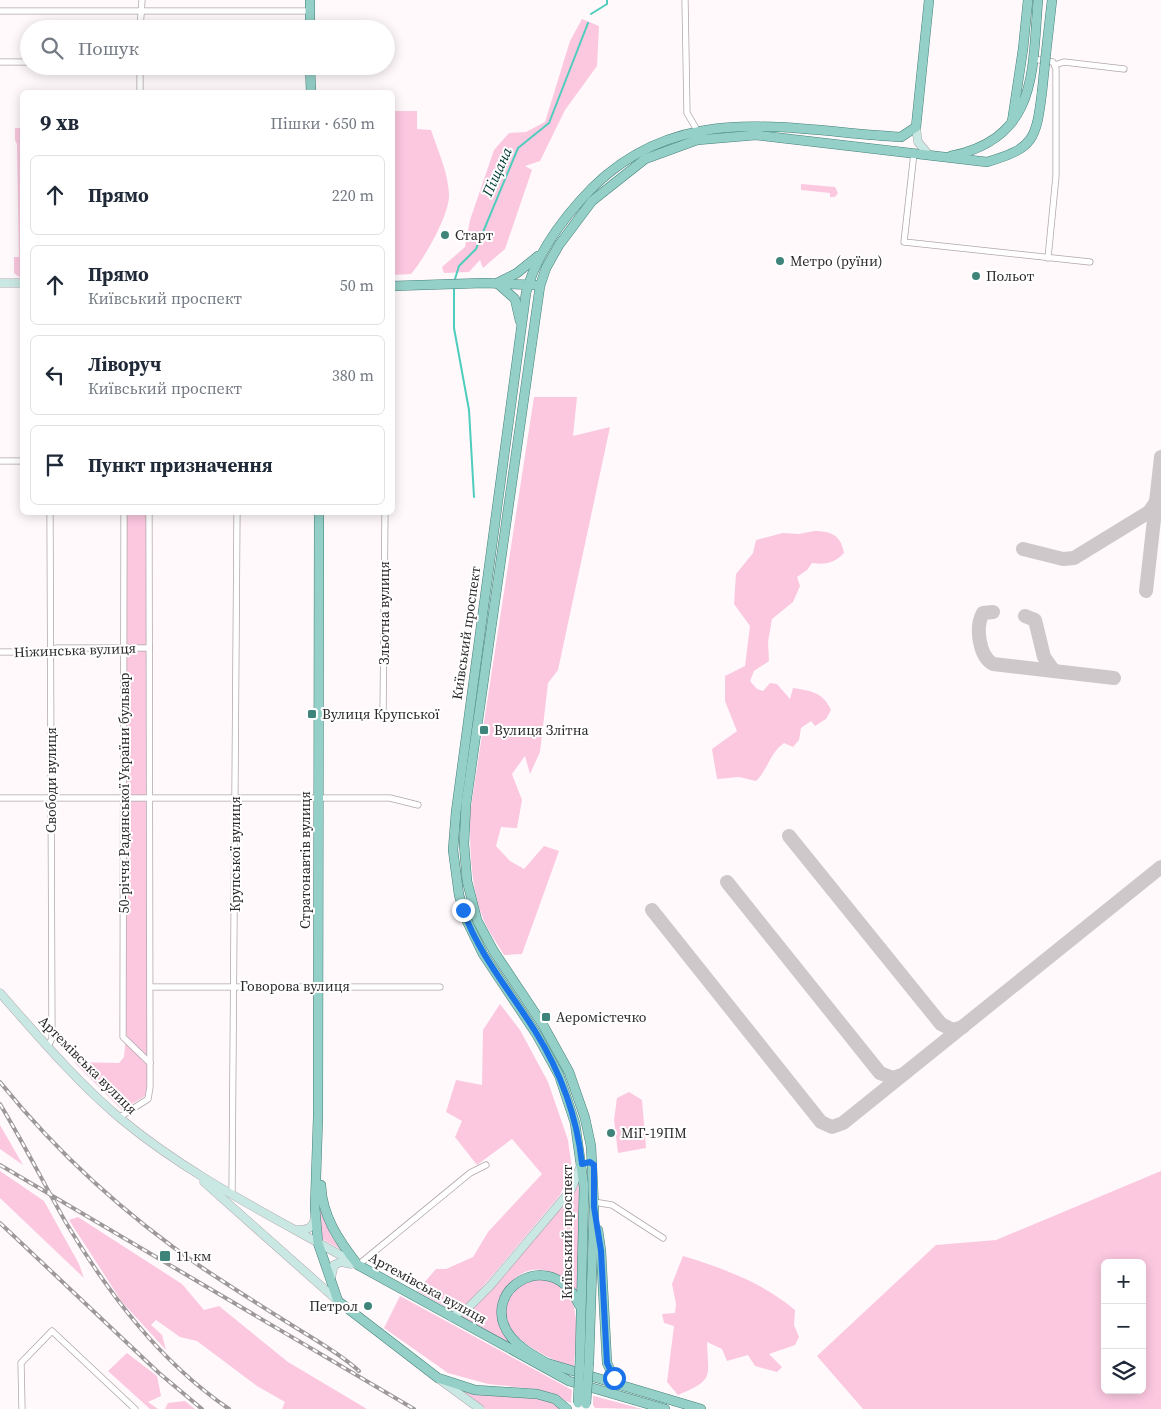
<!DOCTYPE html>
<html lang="uk">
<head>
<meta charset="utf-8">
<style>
  body { margin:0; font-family:"Source Serif 4",serif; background:#f2f2f3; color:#1f2937 }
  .controls { position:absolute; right:15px; bottom:15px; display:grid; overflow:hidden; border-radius:8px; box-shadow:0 2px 12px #0003 }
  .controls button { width:45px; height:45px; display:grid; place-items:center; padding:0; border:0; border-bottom:1px solid #e0e1e3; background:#fff; color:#1f2937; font:25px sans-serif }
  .stop { position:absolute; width:15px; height:15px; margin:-11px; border:4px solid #1a73e8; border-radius:50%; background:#fff }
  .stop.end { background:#1a73e8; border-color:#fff; box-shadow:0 1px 5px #0008 }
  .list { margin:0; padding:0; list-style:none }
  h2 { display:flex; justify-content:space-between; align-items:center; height:65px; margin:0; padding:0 20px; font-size:21px }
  h2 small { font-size:16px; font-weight:400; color:#747a83 }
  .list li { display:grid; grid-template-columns:32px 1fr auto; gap:15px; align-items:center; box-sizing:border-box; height:80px; margin:0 10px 10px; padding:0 10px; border:1px solid #e0e1e3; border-radius:8px }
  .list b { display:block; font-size:19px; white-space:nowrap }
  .list p { margin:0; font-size:16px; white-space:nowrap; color:#747a83 }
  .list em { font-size:16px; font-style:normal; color:#747a83 }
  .icon { flex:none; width:28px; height:28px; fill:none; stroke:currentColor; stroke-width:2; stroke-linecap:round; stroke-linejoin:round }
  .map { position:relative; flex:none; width:1161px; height:1409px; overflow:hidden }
  .search { position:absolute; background:#fff; box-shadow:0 2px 12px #0003; left:20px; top:20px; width:375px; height:55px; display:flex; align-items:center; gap:12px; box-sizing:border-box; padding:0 18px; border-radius:28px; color:#747a83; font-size:19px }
  .panel { position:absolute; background:#fff; box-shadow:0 2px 12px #0003; left:20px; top:90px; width:375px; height:425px; border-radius:8px }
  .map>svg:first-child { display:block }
</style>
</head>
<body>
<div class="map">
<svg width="1161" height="1409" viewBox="0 0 1161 1409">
  <rect width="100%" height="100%" fill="#fff9fb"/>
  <g fill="#fbc8e0" fill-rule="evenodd">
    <polygon points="582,19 599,26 597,66 565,110 540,161 525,166 532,170 505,249 483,268 480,260 469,272 444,273 442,267 465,247 470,220 494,150 509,133 526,132 545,122 570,41"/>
    <path d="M392,111h25v18l14,1c7,21 17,42 18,64 1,20 -25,65 -38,80l-18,1z"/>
    <polygon points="15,128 22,128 22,279 14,273 14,257 19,257 17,144 15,140"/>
    <polygon points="801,184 835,187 838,193 835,197 830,197 830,193 801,190"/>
    <path d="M534,397h43l-4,39 37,-9 -52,243 -10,13 -8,69 -10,22 -5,-18 -13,18 10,26 -5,28 -16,-1 -5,19 14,15 14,8 20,-23 15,5 -37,103 -18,1c-6,-10 -13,-20 -18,-30 -16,-35 -16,-75 -16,-112z"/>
    <polygon points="127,513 147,513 147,1086 145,1096 122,1110 74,1062 119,1063 124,1057 126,1036"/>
    <path d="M814,531c17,0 27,4 30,22 -10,10 -17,12 -32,10l-5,7 -10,7 3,9 -7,16 -21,17 -4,23 1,19 -15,10 -4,10 7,8 6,2 7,-8 7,1 13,15 3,-11c18,3 30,4 38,22l-5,9 -11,7 -4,-5 -10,7 -2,12 -6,7 -9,-4c-15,11 -15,25 -28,38l-17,-4 -22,2 -5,-30 25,-18 -12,-30v-25l20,-10 5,-40 -16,-22 2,-30 17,-21 3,-13 27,-7 16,1z"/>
    <polygon points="500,1004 520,1030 548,1082 568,1140 572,1169 560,1195 497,1270 468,1303 451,1310 417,1291 436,1269 446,1269 473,1257 488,1232 542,1174 512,1139 477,1165 455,1137 462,1121 446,1112 456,1080 482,1085 483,1030"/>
    <polygon points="629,1092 642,1100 646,1148 618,1153 614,1120 617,1098"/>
    <polygon points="0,1125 23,1165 0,1149"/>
    <polygon points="0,1171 44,1201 79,1264 84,1278 0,1198"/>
    <path d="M1161,1171v238h-298l-46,-53 119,-111 60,-5zM1105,1263h37v127h-37z"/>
    <path d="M579,1176l-1,122c-5,-6 -11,-15 -18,-20 -44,-33 -85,40 -42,71l-59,-30 21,-17 92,-111z"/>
    <polygon points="319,1207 331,1236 340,1249 320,1238"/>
    <polygon points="78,1217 182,1284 204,1310 219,1306 288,1362 367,1409 282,1409 285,1402 257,1386 197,1341 180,1337 156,1320 151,1325 162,1335 166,1350 122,1302 69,1220"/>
    <path d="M683,1256c40,12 80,27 112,54l-1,15 5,12 -4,8 -26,9 13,13 -5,5 -22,-6 -7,-11 -21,6 -5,-12 -15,-7c1,35 8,38 -29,53l-11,-13 7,-56 -10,-3 -2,-9 13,-1 1,-9 -4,-20z"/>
    <path d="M531,1277c5,1 14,0 19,3 36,15 25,58 24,88 -42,-15 -104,-49 -43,-91z"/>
    <polygon points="400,1296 572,1390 571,1403 535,1389 488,1384 448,1373 384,1328"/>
    <polygon points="127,1353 157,1376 161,1396 148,1402 158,1409 150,1409 108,1371"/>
    <polygon points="460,1390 540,1399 552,1402 561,1409 486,1409 459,1392"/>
    <polygon points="593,1396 594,1396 642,1409 595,1408 593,1405"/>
    <polygon points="185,1401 195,1409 165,1409 168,1403"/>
  </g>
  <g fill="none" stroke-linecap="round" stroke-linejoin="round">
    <g stroke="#4eccbc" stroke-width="2">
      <polyline points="591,14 607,4 607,0"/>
      <polyline points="455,279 459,266 476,249 518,148 549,123 588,23"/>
      <polyline points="454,288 454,328 469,410 474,497"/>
    </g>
    <g stroke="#cec8ca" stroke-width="14">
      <polyline points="1023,549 1063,559 1074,558 1149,512 1156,502"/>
      <polyline points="1146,591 1161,457"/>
      <path d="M993,612l-10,1c-8,14 -4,43 10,51l121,14"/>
      <polyline points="1025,616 1035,620 1044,657 1054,671"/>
      <polyline points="789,836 941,1024 953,1030 963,1027"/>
      <polyline points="727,882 880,1073 893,1078 902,1075"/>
      <polyline points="652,910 821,1122 832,1127 843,1123 1161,867"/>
    </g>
    <defs>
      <g id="street">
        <polyline points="685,0 687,113 697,130"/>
        <polyline points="0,11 310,11"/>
        <polyline points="140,29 142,0"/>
        <polyline points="1033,59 1053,62 1056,69 1056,176 1048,258"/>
        <polyline points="0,62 29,62"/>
        <polyline points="1055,65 1064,62 1124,69"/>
        <polyline points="140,66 140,92"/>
        <polyline points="914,153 904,242 1090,262"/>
        <polyline points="0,461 22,461"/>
        <polyline points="124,512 123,1037 150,1063"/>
        <polyline points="0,652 46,652 56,648 149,648"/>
        <polyline points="383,714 385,512"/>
        <polyline points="0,798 390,798 418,805"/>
        <polyline points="150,987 440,987"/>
        <polyline points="48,1047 52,1038 50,512"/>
        <polyline points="120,1117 148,1099 150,1087 149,512"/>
        <polyline points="232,1195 237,512"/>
        <polyline points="594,1202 612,1205 663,1238"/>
        <polyline points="358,1265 470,1173 486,1165"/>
        <polyline points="22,1409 21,1363 52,1331 135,1409"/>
      </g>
      <g id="secondary">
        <polyline points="916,127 918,142 928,154"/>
        <polyline points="0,283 22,283"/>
        <path d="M0,993c38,43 77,89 121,126 71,59 155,99 235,145"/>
        <polyline points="204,1182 338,1301"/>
        <path d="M297,1230c10,0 16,-1 18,-13"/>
        <polyline points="331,1278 334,1265 341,1262 351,1264"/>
        <polyline points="451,1317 468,1308 490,1286 571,1190 581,1165"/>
        <polyline points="439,1379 480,1409"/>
      </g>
      <g id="primary">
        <polyline points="310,0 310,29"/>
        <polyline points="1046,53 1052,0"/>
        <polyline points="310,66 311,92"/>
        <polyline points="1012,122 1023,49 1028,0"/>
        <path d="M951,156c87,-18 81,-84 87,-156"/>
        <polyline points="499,282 517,273 538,256"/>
        <polyline points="497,283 515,299 520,321"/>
        <polyline points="392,286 484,283 535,285"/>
        <polyline points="319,512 318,1117 315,1208 318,1243 338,1301 438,1378 475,1390 537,1394 555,1399 567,1409"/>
        <path d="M321,1185c1,31 18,56 37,80l211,116 96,28"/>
        <polyline points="598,1230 601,1251 607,1363 614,1378 621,1384"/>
        <path d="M580,1359l4,-172 -9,-64 -16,-48 -22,-40 -54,-81 -16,-33 -8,-26 -6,-45 3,-38 70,-519c9,-34 30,-65 53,-91 91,-105 202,-72 322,-65l15,-10 13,-127"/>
        <polyline points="540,1361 701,1409"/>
        <path d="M589,1361l5,-154 -3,-61 -6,-28 -16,-46 -26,-47 -50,-75 -16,-30 -10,-39 -3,-37 2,-40 74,-518 6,-18 13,-23 33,-44 53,-42 52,-19 59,-5 231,27c47,-14 49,-22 55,-70"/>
        <path d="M545,1362c-12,-7 -25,-14 -34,-25 -36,-45 40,-95 68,-32"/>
      </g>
    </defs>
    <use href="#street" stroke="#b0a7ab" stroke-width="7"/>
    <use href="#secondary" stroke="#b0a7ab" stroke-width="9"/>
    <use href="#primary" stroke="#428178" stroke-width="10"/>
    <use href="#street" stroke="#fff" stroke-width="5.5"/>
    <use href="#secondary" stroke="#cae8e3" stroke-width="8"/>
    <use href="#primary" stroke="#95d0c8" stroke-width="9"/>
    <defs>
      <g id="rail">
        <path d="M0,1082c58,72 128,135 204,187 29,19 57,37 86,55 25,16 48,28 69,47"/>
        <path d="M0,1104c23,38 43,78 65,117 43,72 94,140 164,188"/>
        <polyline points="0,1165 414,1409"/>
        <polyline points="0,1223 159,1373 202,1409"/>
      </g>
    </defs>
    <use href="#rail" stroke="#9d989a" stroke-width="4"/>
    <use href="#rail" stroke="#fff" stroke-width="2" stroke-dasharray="5.5" stroke-linecap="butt"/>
    <defs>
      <g id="primary-bridge">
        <polyline points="1042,92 1046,53"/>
        <polyline points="578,1403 580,1359"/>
        <polyline points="586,1404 589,1361"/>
      </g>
    </defs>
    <use href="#primary-bridge" stroke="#428178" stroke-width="10" stroke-linecap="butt"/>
    <use href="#primary-bridge" stroke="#95d0c8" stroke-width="9"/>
  </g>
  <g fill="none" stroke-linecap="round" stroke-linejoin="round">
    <path stroke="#1a73e8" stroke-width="6" d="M463,910c16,45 47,81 72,121 25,40 42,86 47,133l8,-2 4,3v42l7,44 6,112 7,15"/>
  </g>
  <g fill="#3e847a" stroke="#fff" stroke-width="2">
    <circle cx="445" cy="235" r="5"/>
    <circle cx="780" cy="261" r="5"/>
    <circle cx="976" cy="276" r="5"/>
    <rect x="307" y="709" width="10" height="10" rx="2.5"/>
    <rect x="479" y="725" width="10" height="10" rx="2.5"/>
    <rect x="541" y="1012" width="10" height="10" rx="2.5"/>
    <circle cx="611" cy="1133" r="5"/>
    <rect x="159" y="1250" width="12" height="12" rx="2.5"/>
    <circle cx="368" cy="1306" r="5"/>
  </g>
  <g text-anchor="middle" stroke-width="4" stroke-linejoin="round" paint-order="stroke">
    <g font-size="14" fill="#2b2829" stroke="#fff" text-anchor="start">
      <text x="455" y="240">Старт</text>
      <text x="790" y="266">Метро (руїни)</text>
      <text x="986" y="281">Польот</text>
      <text x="322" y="719">Вулиця Крупської</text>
      <text x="494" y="735">Вулиця Злітна</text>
      <text x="556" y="1022">Аеромістечко</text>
      <text x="621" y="1138">МіГ-19ПМ</text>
      <text x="176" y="1261">11 км</text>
      <text x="358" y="1311" text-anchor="end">Петрол</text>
    </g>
    <g font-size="14" fill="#2b2829" stroke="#fff">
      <text transform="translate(384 613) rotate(-90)" y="5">Зльотна вулиця</text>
      <text transform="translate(466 633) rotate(-82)" y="5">Київський проспект</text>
      <text transform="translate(75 650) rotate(-2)" y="5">Ніжинська вулиця</text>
      <text transform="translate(51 780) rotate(-90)" y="5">Свободи вулиця</text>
      <text transform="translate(124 793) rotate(-90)" y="5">50-річчя Радянської України бульвар</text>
      <text transform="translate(235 854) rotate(-90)" y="5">Крупської вулиця</text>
      <text transform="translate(305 860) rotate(-90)" y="5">Стратонавтів вулиця</text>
      <text x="295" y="991">Говорова вулиця</text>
      <text transform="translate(88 1065) rotate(45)" y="5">Артемівська вулиця</text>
      <text transform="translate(567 1232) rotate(-90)" y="5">Київський проспект</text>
      <text transform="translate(428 1288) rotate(29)" y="5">Артемівська вулиця</text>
    </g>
    <g font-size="15" font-style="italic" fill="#003a34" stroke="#fff">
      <text transform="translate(497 172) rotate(-66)" y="5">Піщана</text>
    </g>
  </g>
</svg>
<div class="controls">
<button>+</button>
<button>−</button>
<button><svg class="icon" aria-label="layers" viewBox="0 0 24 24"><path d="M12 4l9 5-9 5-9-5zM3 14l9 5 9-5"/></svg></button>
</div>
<div class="stop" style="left:614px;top:1378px"></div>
<div class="stop end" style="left:463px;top:910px"></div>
<div class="search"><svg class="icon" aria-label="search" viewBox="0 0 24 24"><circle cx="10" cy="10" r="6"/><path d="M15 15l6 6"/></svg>Пошук</div>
<section class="panel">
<h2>9 хв<small>Пішки · 650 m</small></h2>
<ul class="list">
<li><svg class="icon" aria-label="ahead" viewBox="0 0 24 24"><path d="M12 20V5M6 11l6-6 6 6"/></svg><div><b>Прямо</b></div><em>220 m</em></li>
<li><svg class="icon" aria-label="ahead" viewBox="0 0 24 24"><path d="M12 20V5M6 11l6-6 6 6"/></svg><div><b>Прямо</b><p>Київський проспект</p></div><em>50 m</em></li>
<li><svg class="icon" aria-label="left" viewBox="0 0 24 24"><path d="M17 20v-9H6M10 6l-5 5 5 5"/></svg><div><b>Ліворуч</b><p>Київський проспект</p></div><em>380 m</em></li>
<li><svg class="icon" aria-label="arrive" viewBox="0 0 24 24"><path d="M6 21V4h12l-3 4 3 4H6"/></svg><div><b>Пункт призначення</b></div></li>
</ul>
</section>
</div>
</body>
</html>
